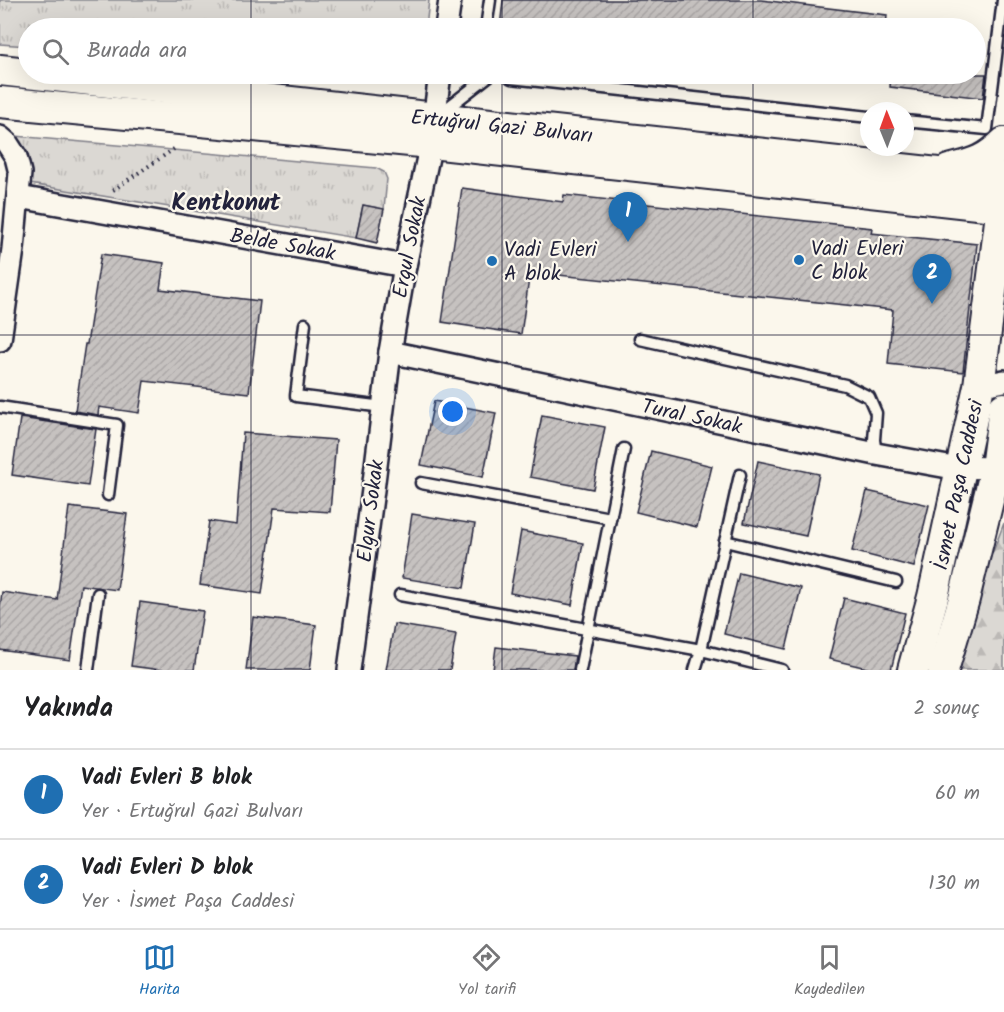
<!DOCTYPE html>
<html lang="tr">
<head>
<meta charset="utf-8">
<style>
  body { margin:0; font-family:Kalam,sans-serif; background:#f6f6f6; color:#202124 }
  .compass { position:absolute; left:860px; top:102px; width:54px; height:54px; border-radius:50%; background:#fff; box-shadow:0 6px 24px #0002; rotate:359deg }
  .you { position:absolute; left:453px; top:412px; width:21px; height:21px; margin:-15px; border:4px solid #fff; border-radius:50%; background:#1a73e8; box-shadow:0 0 0 9px #1a73e833 }
  .badge { display:grid; place-items:center; width:39px; height:39px; border-radius:50%; background:#1f6fb2; color:#fff; font-size:20px; font-weight:700 }
  .pin { position:absolute; translate:-50% -50px; filter:drop-shadow(0 2px 3px #0008) }
  .pin::after { content:''; position:absolute; top:32px; width:21px; height:18px; background:inherit; clip-path:polygon(0 0,100% 0,50% 100%) }
  .list { margin:0; padding:0; list-style:none }
  h2 { display:flex; justify-content:space-between; align-items:center; height:78px; margin:0; padding:0 24px; font-size:26px }
  h2 small { font-size:20px; font-weight:400; color:#757577 }
  .list li { display:grid; grid-template-columns:39px 1fr auto; gap:18px; align-items:center; box-sizing:border-box; height:90px; padding:0 24px; border-top:2px solid #e0e0e0 }
  .list b { display:block; font-size:22px; white-space:nowrap }
  .list p { margin:0; font-size:20px; white-space:nowrap; color:#757577 }
  .list em { font-size:20px; font-style:normal; color:#757577 }
  .icon { flex:none; width:33px; height:33px; fill:none; stroke:currentColor; stroke-width:2; stroke-linecap:round; stroke-linejoin:round }
  .map { position:relative; flex:none; width:1004px; height:670px; overflow:hidden }
  .search { position:absolute; background:#fff; box-shadow:0 6px 24px #0002; left:18px; right:18px; top:18px; height:66px; display:flex; align-items:center; gap:15px; box-sizing:border-box; padding:0 21px; border-radius:33px; color:#757577; font-size:22px }
  .sheet { height:258px; background:#fff }
  nav { display:flex; justify-content:space-around; align-items:center; box-sizing:border-box; height:84px; border-top:2px solid #e0e0e0; background:#fff; font-size:16px; color:#757577 }
  nav a { display:grid; justify-items:center; gap:3px }
  nav .on { color:#1f6fb2 }
  .map>svg:first-child { display:block }
</style>
</head>
<body>
<div class="map">
<svg width="1004" height="670" viewBox="0 0 1004 670">
  <defs>
    <pattern id="grass-tufts" width="24" height="20" patternUnits="userSpaceOnUse" patternTransform="scale(1.5)"><rect width="24" height="20" fill="#dbd8d3"/><path d="M3 7l-1-3M5 7V3M7 7l1-3M15 17l-1-3M17 17v-4M19 17l1-3" fill="none" stroke="#bcb9b6"/></pattern>
    <pattern id="forest-firs" width="22" height="20" patternUnits="userSpaceOnUse" patternTransform="scale(1.5)"><rect width="22" height="20" fill="#dbd8d3"/><path d="M5 1l3.5 6h-7zM16 11l3.5 6h-7z" fill="#bcb9b6"/></pattern>
    <pattern id="building-hatch" width="6" height="6" patternUnits="userSpaceOnUse" patternTransform="scale(1.5)"><rect width="6" height="6" fill="#c6c2c0"/><path d="M-1 1l2-2M0 6l6-6M5 7l2-2" fill="none" stroke="#aaa6a6"/></pattern>
  </defs>
  <rect width="100%" height="100%" fill="#fbf7ec"/>
  <filter id="ink" filterUnits="userSpaceOnUse"><feTurbulence type="fractalNoise" baseFrequency=".0167" numOctaves="2"/><feDisplacementMap in="SourceGraphic" scale="12" xChannelSelector="R" yChannelSelector="G"/><feConvolveMatrix kernelMatrix="1 2 1 2 8 2 1 2 1" color-interpolation-filters="sRGB"/></filter>
  <g filter="url(#ink)">
    <g fill="url(#grass-tufts)" stroke="#7e7d87" stroke-width="1.5">
      <polygon points="0,0 429,0 426,28 28,28 28,46 0,44"/>
      <polygon points="296,74 400,74 390,83"/>
      <polygon points="15,136 376,168 384,172 387,179 384,209 363,205 356,238 30,184 26,157"/>
    </g>
    <polygon fill="url(#forest-firs)" stroke="#7e7d87" stroke-width="1.5" points="1004,523 1004,670 957,670 989,562"/>
    <g fill="url(#building-hatch)" stroke="#22223b" stroke-width="1.5">
      <polygon points="503,0 761,0 887,15 886,28 500,28"/>
      <polygon points="891,74 986,74 983,98 890,87"/>
      <polygon points="462,188 563,202 564,195 872,228 871,233 977,244 963,372 888,364 893,310 530,272 521,334 442,322"/>
      <polygon points="363,205 384,209 377,243 356,238"/>
      <polygon points="101,254 164,263 160,289 260,301 249,393 144,381 139,413 99,407 98,415 75,411 85,344 87,344"/>
      <polygon points="434,401 496,413 483,477 421,465"/>
      <polygon points="542,415 605,427 593,489 530,477"/>
      <polygon points="20,418 96,429 88,486 12,475"/>
      <polygon points="243,433 336,440 330,512 274,508 262,594 200,585 209,521 236,525"/>
      <polygon points="651,451 712,466 697,527 636,512"/>
      <polygon points="758,461 819,474 806,536 744,523"/>
      <polygon points="867,491 929,505 914,567 852,551"/>
      <polygon points="69,507 127,514 117,590 81,585 70,660 0,650 0,607 2,592 57,600"/>
      <polygon points="412,514 475,524 464,588 402,578"/>
      <polygon points="521,531 583,543 572,605 510,593"/>
      <polygon points="739,573 801,588 786,649 724,634"/>
      <polygon points="844,598 905,613 891,670 875,670 829,659"/>
      <polygon points="140,602 203,611 194,670 161,670 131,666"/>
      <polygon points="253,617 316,625 310,670 246,670"/>
      <polygon points="394,624 456,634 450,670 386,670"/>
      <polygon points="496,647 575,656 573,670 493,670"/>
    </g>
    <g fill="none" stroke-linecap="round" stroke-linejoin="round">
      <defs>
        <g id="service">
          <polyline points="486,28 490,0"/>
          <polyline points="506,74 511,78 869,117"/>
          <polyline points="441,113 491,74"/>
          <polyline points="905,121 987,129 1003,0"/>
          <polyline points="305,324 296,396 383,407"/>
          <polyline points="640,339 845,385 869,397 876,413 874,440 876,454"/>
          <polyline points="0,407 117,425 108,495"/>
          <polyline points="421,483 610,518"/>
          <polyline points="725,541 896,582"/>
          <polyline points="400,595 701,650 740,475"/>
          <polyline points="88,670 98,594"/>
          <polyline points="580,670 624,449"/>
          <polyline points="695,670 701,650 782,670"/>
        </g>
        <g id="minor">
          <polyline points="446,28 450,0"/>
          <polyline points="0,137 7,143 16,157 20,173 13,249 0,340"/>
          <polyline points="19,197 405,266"/>
          <polyline points="390,352 876,454 948,467 996,468 1004,463"/>
          <polyline points="979,386 1004,381"/>
          <polyline points="349,670 373,490 390,352 405,266 431,143 440,74"/>
        </g>
        <g id="secondary">
          <polyline points="0,70 938,173 1004,179"/>
          <polyline points="0,102 431,143 1004,207"/>
          <path d="M949,170c26,-7 35,-8 55,-27"/>
          <polyline points="913,670 933,597 979,386 1004,190"/>
          <polyline points="943,670 964,599 996,468 1004,408"/>
        </g>
      </defs>
      <use href="#service" stroke="#22223b" stroke-width="15"/>
      <use href="#minor" stroke="#22223b" stroke-width="26"/>
      <use href="#secondary" stroke="#22223b" stroke-width="34"/>
      <polyline stroke="#22223b" stroke-width="4" stroke-dasharray="1.5 4.5" stroke-linecap="butt" points="113,190 177,147"/>
      <use href="#service" stroke="#fbf7ec" stroke-width="10"/>
      <use href="#minor" stroke="#fbf7ec" stroke-width="21"/>
      <use href="#secondary" stroke="#fbf7ec" stroke-width="30"/>
    </g>
  </g>
  <path fill="none" stroke="#22223b" stroke-width="1.5" stroke-opacity="0.55" d="M251,0v28M502,0v28M753,0v28M251,74v596M502,74v596M753,74v596M0,335h1004"/>
  <g fill="#1f6fb2" stroke="#fbf7ec" stroke-width="2">
    <circle cx="799" cy="260" r="6"/>
    <circle cx="492" cy="261" r="6"/>
  </g>
  <g text-anchor="middle" stroke-width="4.5" stroke-linejoin="round" paint-order="stroke">
    <g font-size="21" fill="#22223b" stroke="#fbf7ec">
      <text transform="translate(502 126) rotate(6)" y="7">Ertuğrul Gazi Bulvarı</text>
      <text transform="translate(283 244) rotate(10)" y="7">Belde Sokak</text>
      <text transform="translate(409 247) rotate(-79)" y="7">Ergul Sokak</text>
      <text transform="translate(692 416) rotate(12)" y="7">Tural Sokak</text>
      <text transform="translate(958 485) rotate(-78)" y="7">İsmet Paşa Caddesi</text>
      <text transform="translate(370 511) rotate(-83)" y="7">Elgur Sokak</text>
    </g>
    <g font-size="21" fill="#22223b" stroke="#fbf7ec" text-anchor="start">
      <text x="811" y="255">Vadi Evleri<tspan x="811" dy="24">C blok</tspan></text>
      <text x="504" y="256">Vadi Evleri<tspan x="504" dy="24">A blok</tspan></text>
    </g>
    <g font-size="24" font-weight="bold" fill="#22223b" stroke="#fbf7ec">
      <text x="226" y="210">Kentkonut</text>
    </g>
  </g>
</svg>
<svg class="compass" viewBox="-18 -18 36 36"><path d="M0-13l5 13h-10z" fill="#e53935"/><path d="M0 13l5-13h-10z" fill="#757577"/></svg>
<div class="you"></div>
<div class="pin badge" style="left:628px;top:242px">1</div>
<div class="pin badge" style="left:932px;top:304px">2</div>
<div class="search"><svg class="icon" aria-label="search" viewBox="0 0 24 24"><circle cx="10" cy="10" r="6"/><path d="M15 15l6 6"/></svg>Burada ara</div>
</div>
<section class="sheet">
<h2>Yakında<small>2 sonuç</small></h2>
<ul class="list">
<li><span class="badge">1</span><div><b>Vadi Evleri B blok</b><p>Yer · Ertuğrul Gazi Bulvarı</p></div><em>60 m</em></li>
<li><span class="badge">2</span><div><b>Vadi Evleri D blok</b><p>Yer · İsmet Paşa Caddesi</p></div><em>130 m</em></li>
</ul>
</section>
<nav>
<a class="on"><svg class="icon" aria-label="map" viewBox="0 0 24 24"><path d="M3 6l6-2 6 2 6-2v14l-6 2-6-2-6 2zM9 4v14M15 6v14"/></svg>Harita</a>
<a><svg class="icon" aria-label="directions" viewBox="0 0 24 24"><path d="M12 3l9 9-9 9-9-9zM9 14v-3h6M13 9l2 2-2 2"/></svg>Yol tarifi</a>
<a><svg class="icon" aria-label="saved" viewBox="0 0 24 24"><path d="M7 4h10v16l-5-4-5 4z"/></svg>Kaydedilen</a>
</nav>
</body>
</html>
